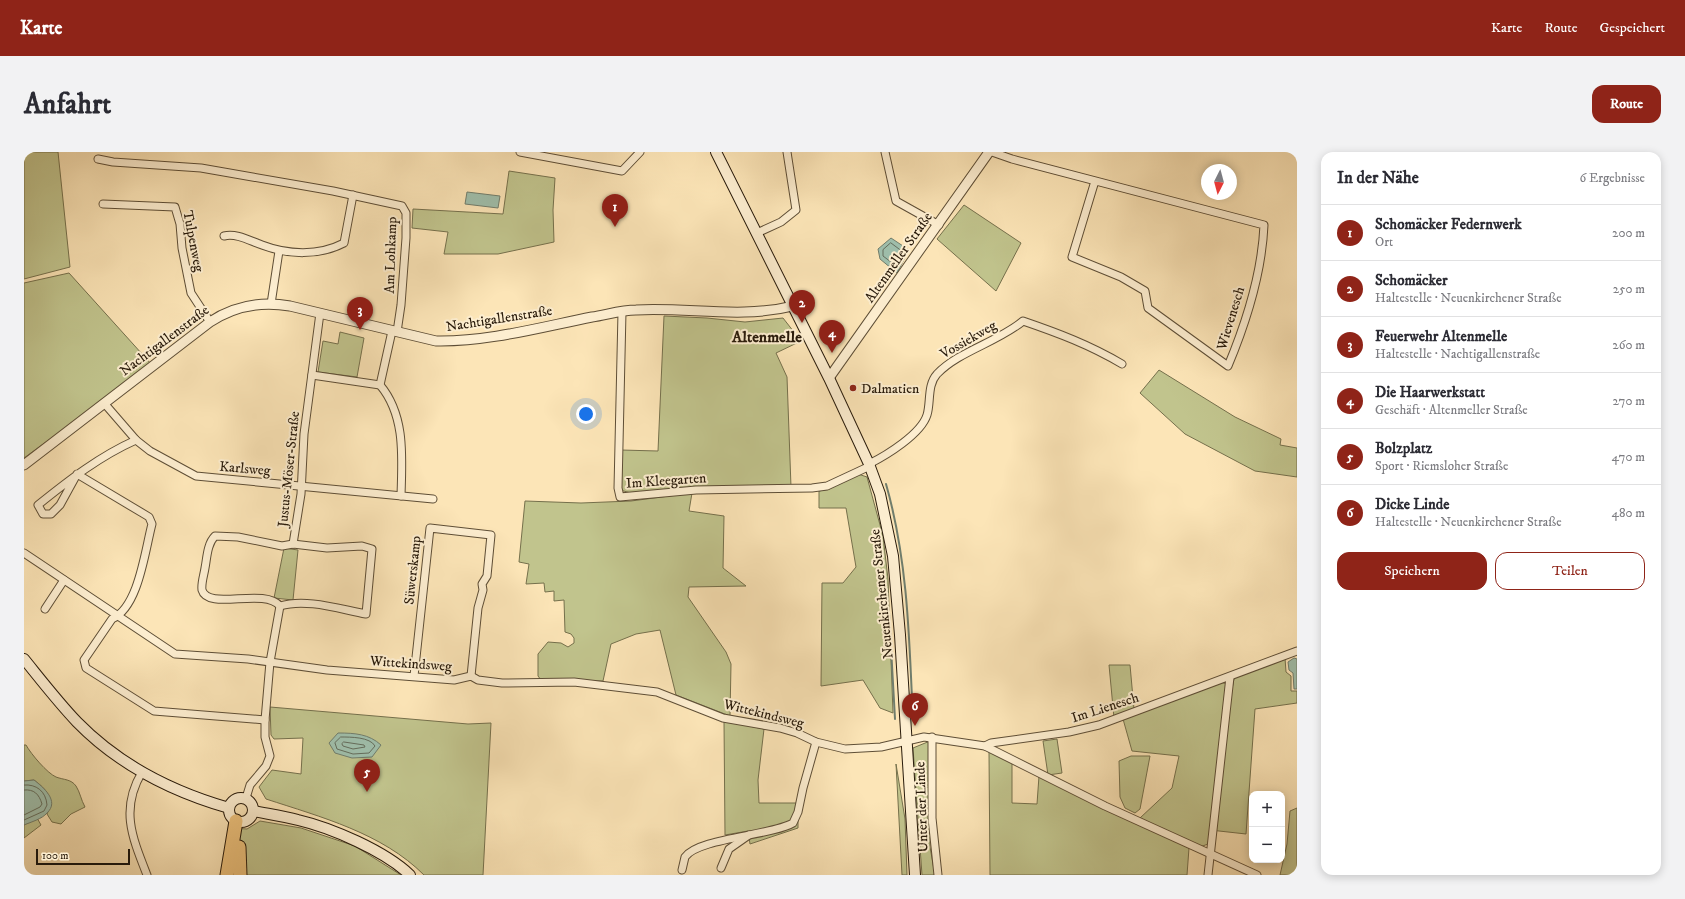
<!DOCTYPE html>
<html lang="de">
<head>
<meta charset="utf-8">
<style>
  body { margin:0; font-family:"IM FELL DW Pica",serif; background:#f2f2f3; color:#2b2b33 }
  .controls { position:absolute; right:12px; bottom:12px; display:grid; overflow:hidden; border-radius:8px; box-shadow:0 2px 10px #0003 }
  .controls button { width:36px; height:36px; display:grid; place-items:center; padding:0; border:0; border-bottom:1px solid #e1e1e2; background:#fff; color:#2b2b33; font:20px sans-serif }
  .compass { position:absolute; left:1177px; top:12px; width:36px; height:36px; border-radius:50%; background:#fff; box-shadow:0 2px 10px #0003; rotate:186deg }
  .scale { position:absolute; left:12px; bottom:10px; width:94px; box-sizing:border-box; padding-left:4px; border:2px solid #291b0b; border-top:0; font-size:11px; line-height:14px; white-space:nowrap; color:#291b0b; -webkit-text-stroke:3px #fdeed0; paint-order:stroke }
  .you { position:absolute; left:562px; top:262px; width:14px; height:14px; margin:-10px; border:3px solid #fff; border-radius:50%; background:#1a73e8; box-shadow:0 0 0 6px #1a73e833 }
  .badge { display:grid; place-items:center; width:26px; height:26px; border-radius:50%; background:#8f2418; color:#fff; font-size:13px; font-weight:700 }
  .pin { position:absolute; translate:-50% -33px; filter:drop-shadow(0 1px 2px #0008) }
  .pin::after { content:''; position:absolute; top:21px; width:14px; height:12px; background:inherit; clip-path:polygon(0 0,100% 0,50% 100%) }
  .list { margin:0; padding:0; list-style:none }
  h2 { display:flex; justify-content:space-between; align-items:center; height:52px; margin:0; padding:0 16px; font-size:17px }
  h2 small { font-size:13px; font-weight:400; color:#7c7c81 }
  .list li { display:grid; grid-template-columns:26px 1fr auto; gap:12px; align-items:center; box-sizing:border-box; height:56px; padding:0 16px; border-top:1px solid #e1e1e2 }
  .list b { display:block; font-size:15px; white-space:nowrap }
  .list p { margin:0; font-size:13px; white-space:nowrap; color:#7c7c81 }
  .list em { font-size:13px; font-style:normal; color:#7c7c81 }
  .actions { display:flex; gap:8px; padding:12px 16px }
  .actions a { flex:1; padding:9px 0; border:1px solid #8f2418; border-radius:12px; text-align:center; font-size:14px; color:#8f2418 }
  .actions .main { background:#8f2418; color:#fff }
  .map { position:relative; flex:none; width:1273px; height:723px; overflow:hidden; border-radius:12px }
  header { display:flex; align-items:center; gap:24px; box-sizing:border-box; height:56px; padding:0 20px; background:#8f2418; color:#fff }
  header strong { font-size:19px }
  nav { display:flex; gap:22px; margin-inline-start:auto; font-size:14px }
  .intro { display:flex; align-items:center; justify-content:space-between; box-sizing:border-box; height:96px; padding:0 24px }
  h1 { margin:0; font-size:28px }
  .button { padding:10px 18px; border-radius:12px; background:#8f2418; color:#fff; font-size:14px; font-weight:700 }
  main { display:flex; gap:24px; padding:0 24px }
  aside { flex:1; background:#fff; border-radius:12px; box-shadow:0 2px 10px #0003 }
  .map>svg:first-child { display:block }
</style>
</head>
<body>
<header>
<strong>Karte</strong>
<nav><a>Karte</a><a>Route</a><a>Gespeichert</a></nav>
</header>
<div class="intro"><h1>Anfahrt</h1><a class="button">Route</a></div>
<main>
<div class="map">
<svg width="1273" height="723" viewBox="0 0 1273 723">
  <rect width="100%" height="100%" fill="#fce5b7"/>
  <filter id="stains"><feTurbulence type="fractalNoise" baseFrequency=".005" numOctaves="4"/><feColorMatrix values="0 0 0 0 .2 0 0 0 0 .09 0 0 0 0 .02 0 0 0 .5 -.17"/></filter>
  <radialGradient id="worn" r=".72"><stop offset=".6" stop-color="#630" stop-opacity="0"/><stop offset="1" stop-color="#630" stop-opacity=".3"/></radialGradient>
  <g fill="#c1c48d" stroke="#75704c">
    <polygon points="0,0 34,0 46,115 0,127"/>
    <polygon points="485,19 531,26 529,58 530,90 474,102 420,102 424,80 388,76 389,57 479,62"/>
    <polygon points="940,53 997,91 972,139 913,87"/>
    <polygon points="45,121 128,213 0,306 0,131"/>
    <polygon points="640,164 683,166 721,170 759,166 777,189 752,201 763,225 767,335 607,341 596,338 597,298 634,299"/>
    <polygon points="316,180 340,186 333,225 294,220 299,189 314,192"/>
    <polygon points="1135,218 1211,265 1257,287 1256,293 1273,296 1273,325 1231,319 1161,282 1116,241"/>
    <polygon points="834,322 843,325 859,384 864,427 869,561 856,556 839,528 797,534 798,431 819,431 832,415 822,356 795,356 795,339 805,337"/>
    <polygon points="668,341 665,359 700,364 699,416 722,434 665,435 664,445 702,500 707,512 706,564 652,543 636,478 612,482 587,492 579,529 517,528 514,524 514,502 524,490 537,491 544,495 550,491 550,486 547,482 541,480 540,448 530,449 530,439 521,440 520,431 502,432 505,412 495,410 501,349 557,351 607,349"/>
    <polygon points="260,396 274,398 269,448 250,446"/>
    <polygon points="1261,506 1262,520 1267,524 1267,539 1273,539 1273,551 1231,557 1222,682 1186,678 1184,692 1176,695 1116,666 1148,636 1155,604 1108,599 1099,567 1197,530 1203,532 1208,537 1210,527 1213,524"/>
    <polygon points="1085,513 1106,513 1110,557 1090,566"/>
    <path d="M246,555l198,17 23,-1 -8,152h-59c-42,-42 -103,-58 -158,-76l-7,-12 13,-17 29,4 2,-36 -29,1 -3,-4z"/>
    <polygon points="700,569 740,577 734,628 735,651 774,651 774,676 726,692 724,679 701,683"/>
    <polygon points="1033,587 1038,621 1024,623 1019,589"/>
    <polygon points="906,589 906,695 911,723 898,723 889,596"/>
    <path d="M0,593h2c5,9 21,28 30,32 8,3 15,2 20,9 4,6 5,14 9,21l-14,7 -10,10 -9,-2 -5,-8c8,-16 -1,-25 -13,-34l-10,1z"/>
    <polygon points="965,600 988,611 988,651 1013,652 1015,624 1165,696 1163,723 966,723"/>
    <polygon points="1107,604 1126,604 1116,657 1111,661 1101,656 1096,645 1095,609"/>
    <polygon points="872,612 881,667 883,723 878,723"/>
    <polygon points="1273,656 1273,723 1256,723 1263,692 1266,659"/>
    <polygon points="13,666 17,673 0,686 0,673"/>
    <polygon points="236,669 277,676 331,694 377,723 201,723 208,676 223,677"/>
  </g>
  <g fill="#9fbfac" stroke="#707d6c">
    <polygon points="443,40 476,44 474,56 441,52"/>
    <polygon points="867,86 885,98 873,121 856,107 854,97"/>
    <polygon points="1270,506 1273,507 1273,537 1270,537 1269,521 1265,518 1264,510"/>
    <path d="M314,581c17,0 31,1 43,12l-9,12 -20,1 -17,-5 -6,-10z"/>
    <path d="M10,628c9,7 26,21 13,33 -5,6 -16,9 -23,12v-44z"/>
  </g>
  <g fill="none" stroke-linecap="round" stroke-linejoin="round">
    <g stroke="#646d5c" stroke-width="1">
      <polygon points="867,91 879,100 871,113 859,104 859,98"/>
      <path d="M317,585c10,0 29,0 34,9l-6,7 -16,1 -16,-5 -2,-6z"/>
      <polygon points="320,590 340,593 341,595 329,597 319,594 318,592"/>
      <path d="M0,633c12,-1 22,6 23,20l-3,6 -20,9"/>
      <path d="M0,638c10,-1 15,4 18,14l-2,3 -16,8"/>
    </g>
    <g stroke="#707d6c" stroke-width="2">
      <path d="M862,332c20,70 23,142 26,215"/>
      <polyline points="865,460 871,567"/>
    </g>
    <defs>
      <g id="minor">
        <polyline points="496,0 598,19 616,0"/>
        <polyline points="861,0 872,49 915,73"/>
        <path d="M968,0l20,7 252,66c-2,47 -18,98 -36,141l-80,-58 -3,-17 -24,-14 -49,-20 23,-76"/>
        <polyline points="74,7 89,10 177,16 309,39 378,54 382,61 382,86 377,153 373,180"/>
        <polyline points="79,52 151,55 156,72 158,96 167,141 186,170"/>
        <polyline points="733,81 757,70 772,58 763,0"/>
        <path d="M200,84c13,-3 26,5 38,9 26,10 57,11 82,-2l9,-48"/>
        <polyline points="247,152 255,99"/>
        <polyline points="598,160 594,336 596,345 672,338 788,336 803,334 846,314"/>
        <path d="M368,179l-12,54c26,31 22,73 21,111"/>
        <polyline points="288,223 356,233"/>
        <polyline points="80,251 112,288 126,299 172,324 409,347"/>
        <path d="M112,288c-36,16 -67,40 -98,65l5,9h8l9,-9 17,-31 72,43 3,7c-7,26 -13,83 -40,95l-28,41 2,8 68,43 111,9"/>
        <path d="M845,312c18,-9 52,-30 58,-49 4,-13 0,-30 10,-41 22,-23 61,-32 86,-53 35,12 67,24 99,43"/>
        <path d="M191,384l23,1 44,9 11,-2 34,4 35,-2 10,3 -6,65c-27,-5 -60,-16 -86,-8 -16,-19 -72,5 -78,-16 -1,-7 2,-15 3,-22 2,-10 2,-24 10,-32z"/>
        <polyline points="269,392 277,342 280,282 296,161"/>
        <polyline points="0,401 151,502 224,507 303,518 430,528 447,524 454,528 478,531 550,530 633,540 699,566 756,576 773,581 792,590 821,597 857,595 900,585 961,594 1081,654 1233,723"/>
        <polyline points="21,457 40,428"/>
        <polyline points="390,524 406,376 467,383 463,424 458,432 459,438 454,456 447,524"/>
        <polyline points="908,585 908,666 914,723"/>
        <polyline points="961,594 967,591 1045,580 1075,573 1273,499"/>
        <path d="M118,620c-22,37 -10,65 5,103"/>
        <polyline points="222,646 226,633 242,614 246,604 241,585 241,568 246,510 256,454"/>
        <polyline points="697,716 705,697 725,683"/>
        <path d="M658,718l3,-13c13,-19 85,-21 108,-34l5,-11 5,-24 13,-46"/>
        <polyline points="1184,723 1206,525"/>
      </g>
      <g id="tertiary">
        <polyline points="805,226 965,0"/>
        <path d="M0,313l186,-143c24,-16 51,-21 80,-16l146,35c52,1 105,-14 156,-24 14,-2 29,-7 44,-7 53,-3 105,9 157,-4"/>
      </g>
      <g id="secondary">
        <polyline points="692,0 805,226 845,312 856,342 869,404 876,483 891,723"/>
        <path d="M0,507c17,21 34,43 53,63 41,42 96,70 152,86"/>
        <circle cx="217" cy="658" r="12"/>
        <path d="M229,659c15,3 30,5 45,9 34,8 87,31 112,55"/>
      </g>
      <g id="motorway">
        <polyline points="215,695 216,723"/>
        <polyline points="203,723 212,669"/>
      </g>
    </defs>
    <use href="#minor" stroke="#5e4e36" stroke-width="9"/>
    <use href="#tertiary" stroke="#5e4e36" stroke-width="11"/>
    <use href="#secondary" stroke="#291b0b" stroke-width="12"/>
    <use href="#motorway" stroke="#291b0b" stroke-width="15"/>
    <use href="#minor" stroke="#fdeed0" stroke-width="7"/>
    <use href="#tertiary" stroke="#fdeed0" stroke-width="9"/>
    <use href="#secondary" stroke="#fdeed0" stroke-width="10"/>
    <use href="#motorway" stroke="#eec27c" stroke-width="13"/>
  </g>
  <circle fill="#8f2418" stroke="#fdeed0" stroke-width="1.5" cx="829" cy="236" r="4"/>
  <g text-anchor="middle" stroke-width="4" stroke-linejoin="round" paint-order="stroke">
    <g font-size="14" fill="#291b0b" stroke="#fdeed0">
      <text transform="translate(170 89) rotate(79)" y="5">Tulpenweg</text>
      <text transform="translate(366 103) rotate(-88)" y="5">Am Lohkamp</text>
      <text transform="translate(874 105) rotate(-55)" y="5">Altenmeller Straße</text>
      <text transform="translate(475 166) rotate(-9)" y="5">Nachtigallenstraße</text>
      <text transform="translate(1206 166) rotate(-73)" y="5">Wievenesch</text>
      <text transform="translate(944 187) rotate(-30)" y="5">Vossiekweg</text>
      <text transform="translate(140 188) rotate(-37)" y="5">Nachtigallenstraße</text>
      <text transform="translate(221 316) rotate(5)" y="5">Karlsweg</text>
      <text transform="translate(264 317) rotate(-84)" y="5">Justus-Möser-Straße</text>
      <text transform="translate(642 328) rotate(-4)" y="5">Im Kleegarten</text>
      <text transform="translate(388 418) rotate(-84)" y="5">Süwerskamp</text>
      <text transform="translate(857 442) rotate(-96)" y="5">Neuenkirchener Straße</text>
      <text transform="translate(387 511) rotate(4)" y="5">Wittekindsweg</text>
      <text transform="translate(1081 555) rotate(-18)" y="5">Im Lienesch</text>
      <text transform="translate(740 561) rotate(14)" y="5">Wittekindsweg</text>
      <text transform="translate(897 655) rotate(-92)" y="5">Unter der Linde</text>
    </g>
    <g font-size="14" fill="#291b0b" stroke="#fdeed0" text-anchor="start">
      <text x="837" y="241">Dalmatien</text>
    </g>
    <g font-size="16" font-weight="bold" fill="#291b0b" stroke="#fdeed0">
      <text x="743" y="190">Altenmelle</text>
    </g>
  </g>
  <rect width="100%" height="100%" filter="url(#stains)"/>
  <rect width="100%" height="100%" fill="url(#worn)"/>
</svg>
<div class="controls">
<button>+</button>
<button>−</button>
</div>
<svg class="compass" viewBox="-18 -18 36 36"><path d="M0-13l5 13h-10z" fill="#e53935"/><path d="M0 13l5-13h-10z" fill="#7c7c81"/></svg>
<div class="scale">100 m</div>
<div class="you"></div>
<div class="pin badge" style="left:591px;top:75px">1</div>
<div class="pin badge" style="left:778px;top:171px">2</div>
<div class="pin badge" style="left:336px;top:178px">3</div>
<div class="pin badge" style="left:808px;top:201px">4</div>
<div class="pin badge" style="left:343px;top:640px">5</div>
<div class="pin badge" style="left:891px;top:574px">6</div>
</div>
<aside>
<h2>In der Nähe<small>6 Ergebnisse</small></h2>
<ul class="list">
<li><span class="badge">1</span><div><b>Schomäcker Federnwerk</b><p>Ort</p></div><em>200 m</em></li>
<li><span class="badge">2</span><div><b>Schomäcker</b><p>Haltestelle · Neuenkirchener Straße</p></div><em>250 m</em></li>
<li><span class="badge">3</span><div><b>Feuerwehr Altenmelle</b><p>Haltestelle · Nachtigallenstraße</p></div><em>260 m</em></li>
<li><span class="badge">4</span><div><b>Die Haarwerkstatt</b><p>Geschäft · Altenmeller Straße</p></div><em>270 m</em></li>
<li><span class="badge">5</span><div><b>Bolzplatz</b><p>Sport · Riemsloher Straße</p></div><em>470 m</em></li>
<li><span class="badge">6</span><div><b>Dicke Linde</b><p>Haltestelle · Neuenkirchener Straße</p></div><em>480 m</em></li>
</ul>
<div class="actions"><a class="main">Speichern</a><a>Teilen</a></div>
</aside>
</main>
</body>
</html>
